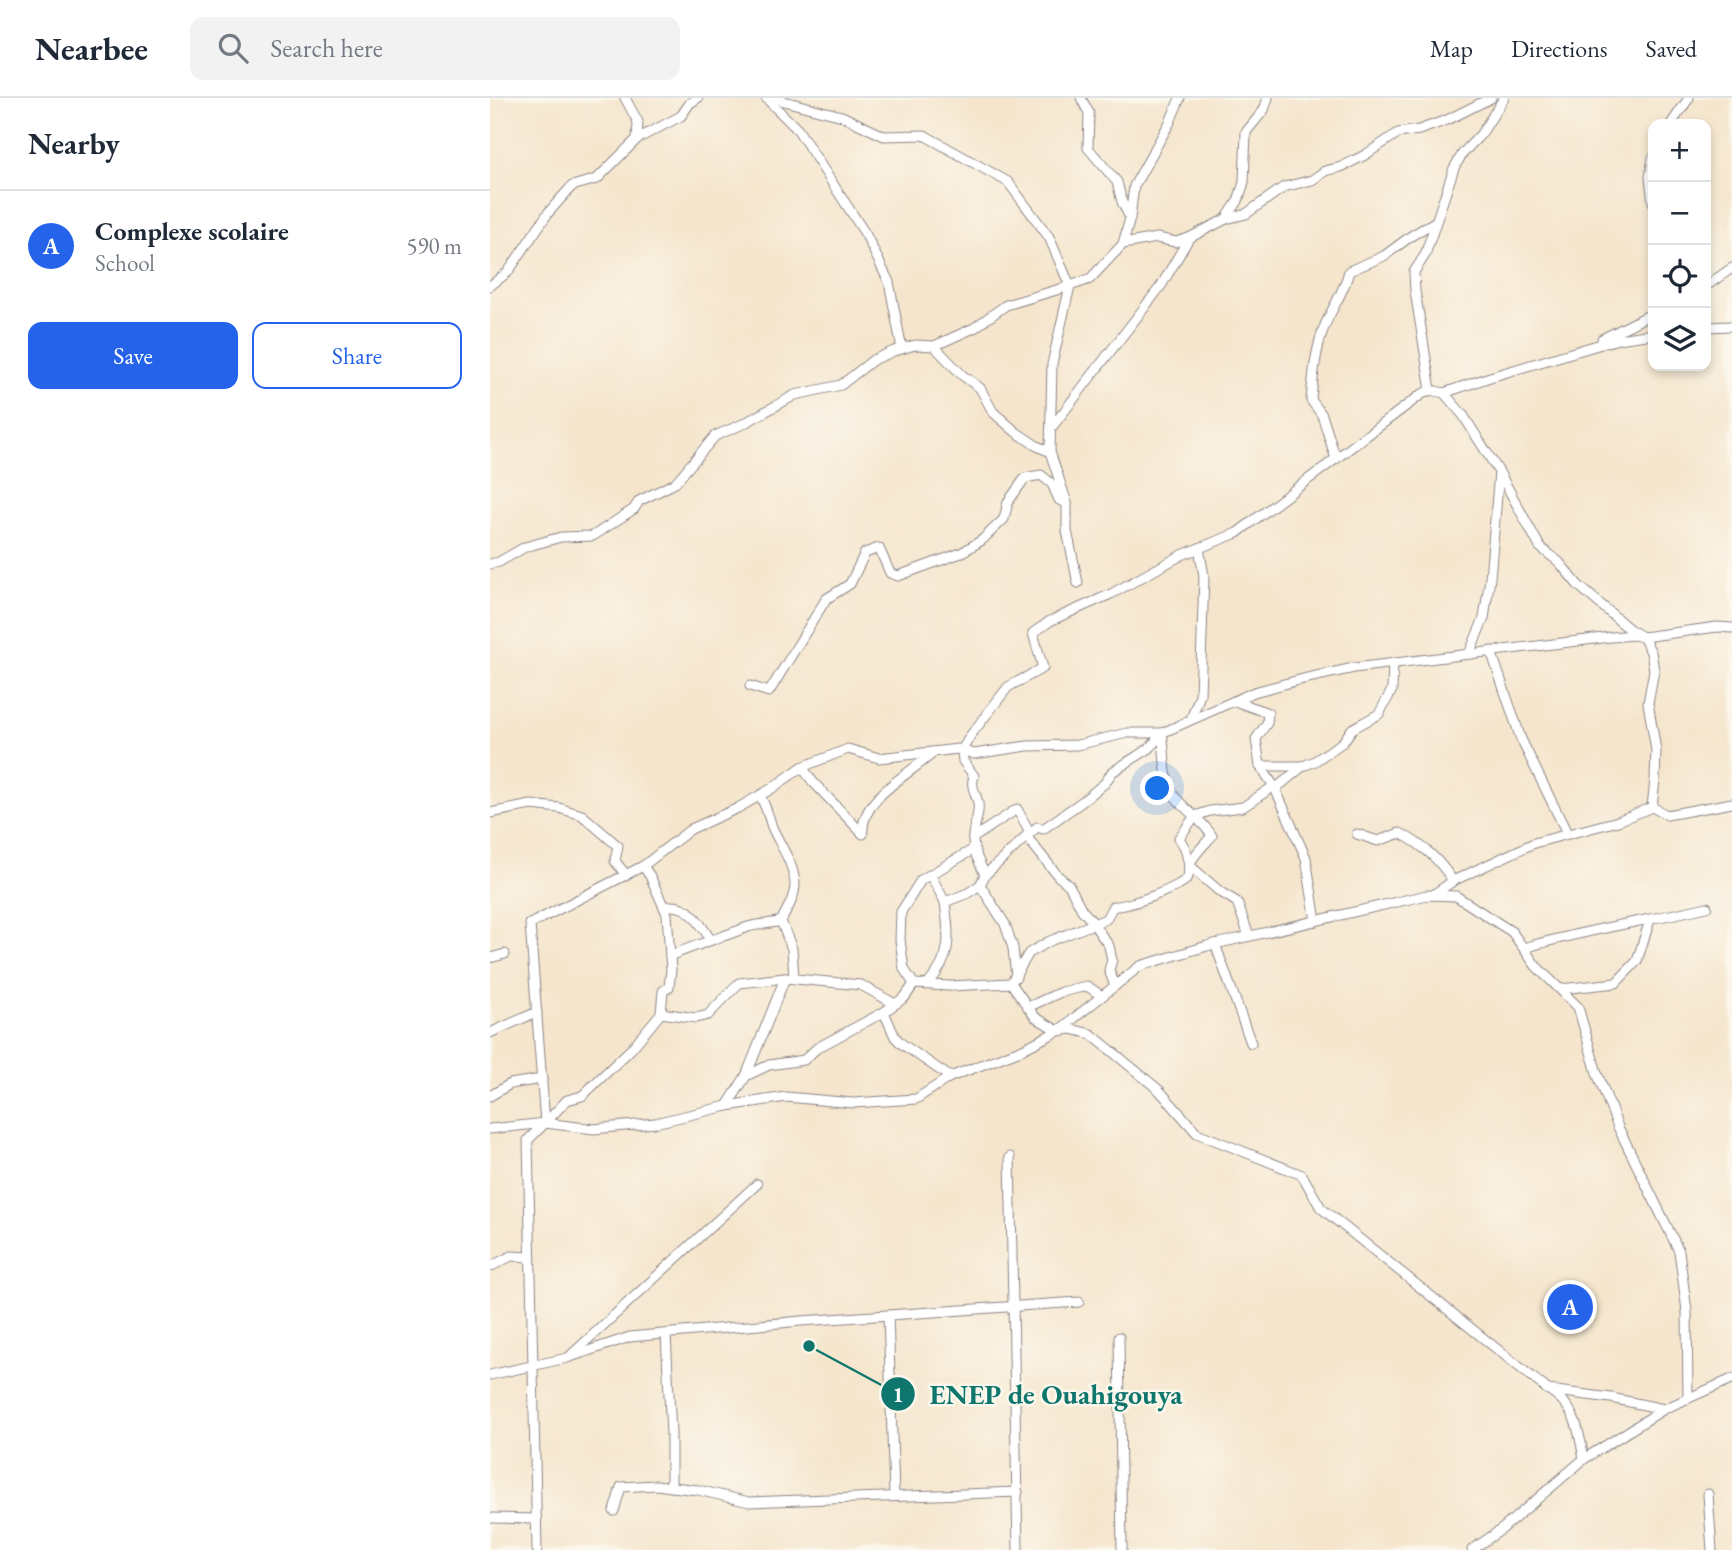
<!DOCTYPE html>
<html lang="en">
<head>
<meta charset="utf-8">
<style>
  body { margin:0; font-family:"EB Garamond",serif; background:#f2f2f3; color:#1f2937 }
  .controls { position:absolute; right:21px; top:21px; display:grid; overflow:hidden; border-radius:14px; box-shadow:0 4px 10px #0003 }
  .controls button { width:63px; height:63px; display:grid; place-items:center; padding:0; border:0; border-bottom:2px solid #e0e1e3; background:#fff; color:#1f2937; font:35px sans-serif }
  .you { position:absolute; left:668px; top:691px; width:24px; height:24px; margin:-18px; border:5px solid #fff; border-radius:50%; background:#1a73e8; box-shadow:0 0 0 10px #1a73e833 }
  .badge { display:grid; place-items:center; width:46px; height:46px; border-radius:50%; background:#2563eb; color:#fff; font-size:23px; font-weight:700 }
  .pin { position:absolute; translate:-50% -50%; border:4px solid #fff; box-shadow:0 2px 7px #0006 }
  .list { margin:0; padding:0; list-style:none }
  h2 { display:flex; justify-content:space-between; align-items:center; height:91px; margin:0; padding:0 28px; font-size:30px }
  h2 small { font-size:23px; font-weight:400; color:#747a83 }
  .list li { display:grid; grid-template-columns:46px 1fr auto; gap:21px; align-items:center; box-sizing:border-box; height:112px; padding:0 28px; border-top:2px solid #e0e1e3 }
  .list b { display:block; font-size:26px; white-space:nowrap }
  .list p { margin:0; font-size:23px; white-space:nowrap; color:#747a83 }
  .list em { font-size:23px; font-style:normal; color:#747a83 }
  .actions { display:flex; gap:14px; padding:21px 28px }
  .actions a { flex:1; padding:16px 0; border:2px solid #2563eb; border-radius:14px; text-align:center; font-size:24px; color:#2563eb }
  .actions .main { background:#2563eb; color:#fff }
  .icon { flex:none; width:38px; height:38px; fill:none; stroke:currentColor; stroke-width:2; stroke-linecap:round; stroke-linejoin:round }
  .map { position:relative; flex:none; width:1242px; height:1452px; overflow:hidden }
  header { display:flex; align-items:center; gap:42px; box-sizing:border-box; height:98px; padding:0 35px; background:#fff; border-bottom:2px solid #e0e1e3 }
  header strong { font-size:33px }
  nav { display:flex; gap:38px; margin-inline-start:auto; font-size:24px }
  .search { width:490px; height:63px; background:#f2f2f3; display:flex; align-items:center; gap:18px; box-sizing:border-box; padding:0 24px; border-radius:14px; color:#747a83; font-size:26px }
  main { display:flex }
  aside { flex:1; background:#fff }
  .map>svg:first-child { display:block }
</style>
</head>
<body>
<header>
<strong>Nearbee</strong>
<div class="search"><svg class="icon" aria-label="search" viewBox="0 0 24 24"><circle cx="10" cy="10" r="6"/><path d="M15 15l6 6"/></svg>Search here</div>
<nav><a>Map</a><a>Directions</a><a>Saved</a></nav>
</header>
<main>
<aside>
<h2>Nearby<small></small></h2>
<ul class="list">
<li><span class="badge">A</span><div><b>Complexe scolaire</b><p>School</p></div><em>590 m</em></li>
</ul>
<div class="actions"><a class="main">Save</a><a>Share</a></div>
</aside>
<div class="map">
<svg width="1242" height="1452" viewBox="0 0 1242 1452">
  <rect width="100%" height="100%" fill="#fbf7ec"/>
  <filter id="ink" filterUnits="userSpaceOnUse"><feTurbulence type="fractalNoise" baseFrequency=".0143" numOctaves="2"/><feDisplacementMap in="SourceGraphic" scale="14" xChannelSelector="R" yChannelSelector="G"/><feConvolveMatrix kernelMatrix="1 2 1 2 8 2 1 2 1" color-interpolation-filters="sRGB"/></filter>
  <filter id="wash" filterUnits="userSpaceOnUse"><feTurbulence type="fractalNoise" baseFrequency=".00686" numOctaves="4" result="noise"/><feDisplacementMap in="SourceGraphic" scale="28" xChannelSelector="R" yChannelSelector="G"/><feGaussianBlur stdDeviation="1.57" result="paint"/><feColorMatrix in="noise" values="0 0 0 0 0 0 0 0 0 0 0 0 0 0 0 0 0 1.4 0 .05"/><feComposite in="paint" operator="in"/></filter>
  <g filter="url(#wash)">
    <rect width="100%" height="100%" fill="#f5e5cc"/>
  </g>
  <g filter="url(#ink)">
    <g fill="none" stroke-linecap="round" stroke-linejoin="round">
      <defs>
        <g id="minor">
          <polyline points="276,0 308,32 376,137 399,184 412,251"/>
          <polyline points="282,0 352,18 394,38 434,37 518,84 559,139 580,188 600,181 633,146 667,140 686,144 699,140"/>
          <polyline points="591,0 599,15 598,50 627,84 632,104 640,120 633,146"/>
          <polyline points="1181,26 1199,0"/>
          <polyline points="147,41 191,18 200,5 208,0"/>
          <polyline points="1163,60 1160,79 1163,104"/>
          <polyline points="640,120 644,88 680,24 690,0"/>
          <polyline points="736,121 748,103 754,84 756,34 774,12 778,0"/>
          <polyline points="0,188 18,174 58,115 82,88 107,81 147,41 148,24 135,0"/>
          <polyline points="1216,188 1242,170"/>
          <polyline points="1216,229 1242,228"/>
          <polyline points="1112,241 1163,215"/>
          <polyline points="941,292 925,193 924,174 935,157 964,70 973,55 991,36 1014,0"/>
          <polyline points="954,295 973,317 1009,374 1000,480 994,520 979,556"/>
          <polyline points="562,329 671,188 699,140 736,121 756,116 794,89 822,82 835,73 851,69 875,57 908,35 929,32 957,22 1001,0"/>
          <polyline points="560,354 577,405 577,433 588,485"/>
          <path d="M846,361l-14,-44 -11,-15c2,-22 4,-45 11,-67 7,-22 22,-39 27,-62l35,-15 27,-20 25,-15"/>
          <polyline points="0,466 9,464 35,449 71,439 103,438 144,411 149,403 185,385 225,338 253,326 305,297 351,287 383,262 404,253 425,247 444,248 472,277 490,290 503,314 526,334 547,348 560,354 562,266 580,188 516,207 484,230 444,248"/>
          <polyline points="1001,553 1031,641 1077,735"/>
          <polyline points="260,588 279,594 336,501 360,486 375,455 389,450 400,475 408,478 471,455 492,442 514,421 518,404 535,380 551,377 562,386 569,402 577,405"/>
          <polyline points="745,603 778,615 777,625 766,641 770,668 784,688 816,760 826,823"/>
          <polyline points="701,621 710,597 714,478 709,450"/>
          <polyline points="770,668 813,668"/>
          <polyline points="312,669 323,684 372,735"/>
          <polyline points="785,691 813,668 825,663 853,644 862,631 889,616 902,592 903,565"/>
          <path d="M270,698c7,12 8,19 12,31 8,18 22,37 23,57 0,13 -8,26 -14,37l11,28 2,29"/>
          <polyline points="1162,709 1177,717 1242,705"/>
          <polyline points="0,715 41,707 69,710 92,717 128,748 125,763 136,777"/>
          <path d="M373,736c-4,-36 49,-61 71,-82"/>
          <path d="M867,736l21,7 22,-8c24,13 38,25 53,48"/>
          <polyline points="536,738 568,778 579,787 592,812 600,821 619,848 622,862 619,872 625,888"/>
          <polyline points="483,740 527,711 540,735"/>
          <path d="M495,777c-5,-12 -13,-24 -12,-38 0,-12 7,-20 5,-34 -2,-10 -8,-16 -4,-27l-11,-15 -1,-11 8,-14 38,-49 35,-19 -10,-35 17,-12 61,-27 71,-39 55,-22 185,-139 9,-4 13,3 46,-16 128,-38 35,-5"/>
          <polyline points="441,778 455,804"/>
          <polyline points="490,787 515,826 523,850 526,879"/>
          <polyline points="943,797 963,783 1044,745 1128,723 1162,709 1165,682 1166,652 1158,605 1164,572 1161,554 1153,539 1139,531 1088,487 1069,464 1050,449 1009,374"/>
          <path d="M174,809c23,-6 35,14 46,32"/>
          <polyline points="759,838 747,804 729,793 699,767 695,750 689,740 705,718 720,713 753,709 784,688"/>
          <polyline points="725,846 761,945"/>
          <path d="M1034,850c60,-18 122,-27 183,-41"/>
          <path d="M180,858c26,-11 52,-19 78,-29 9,-3 23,-3 33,-6"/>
          <polyline points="0,860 15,856"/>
          <path d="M439,885c24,-28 20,-46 16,-81l23,-9 12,-8 5,-10 52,-48 6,2 40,-28 22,-18 7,-11 38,-24 12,-15c3,17 2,49 11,61 11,16 29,25 39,42 -7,8 -20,20 -23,30 -1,3 0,9 -1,11 -5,10 -63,31 -75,29l-7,13 -56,22 -21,12 -18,30"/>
          <polyline points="424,886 459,888 521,885 545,919 568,933 581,931 601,936 669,992 707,1035 812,1077 831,1110 1058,1292 1121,1300 1174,1311"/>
          <polyline points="424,886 414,871 410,842 411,814 431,782 484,751"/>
          <polyline points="1071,891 1126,885 1147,863 1160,822"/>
          <polyline points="538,909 571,894 597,888 612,898"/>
          <polyline points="394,914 405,939 412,946 460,979"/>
          <polyline points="171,915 206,920 218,917 249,885 295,880"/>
          <polyline points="0,935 47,914"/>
          <polyline points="256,978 279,967 314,962 327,950 394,914 415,899 424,886"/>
          <polyline points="0,998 20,986 52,981"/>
          <polyline points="237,1008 256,978 295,880 371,887 405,906"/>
          <polyline points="55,1025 77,1002 92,998 141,951 171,915 173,893 179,889 181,872 177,816 160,778 153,768"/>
          <polyline points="0,1031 55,1025 104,1031 165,1025 237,1008 296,999 363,1005 426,1001 460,979 533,951 568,933 650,868 717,848 937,797 966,798 1022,834 1046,868 1088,909 1107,975 1128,1029 1189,1153 1197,1213 1198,1299"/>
          <polyline points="520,1059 528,1452"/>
          <polyline points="0,1169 21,1158 40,1159"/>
          <polyline points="398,1217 404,1397"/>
          <polyline points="176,1236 181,1336 181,1389"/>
          <polyline points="629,1239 632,1452"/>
          <polyline points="81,1257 267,1086"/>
          <polyline points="0,1277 77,1260 140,1239 311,1223 589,1204"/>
          <path d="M1062,1294c24,16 27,39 32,67"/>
          <polyline points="1218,1396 1222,1452"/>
          <polyline points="124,1413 131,1389 166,1387 208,1392 259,1404 528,1394"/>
          <polyline points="0,1420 47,1421"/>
          <polyline points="47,1452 38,1042 55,1025 40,826 153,768 201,731 248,710 281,691 312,669 358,651 389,660 468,651 484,656 537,648 587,647 637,635 672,635 764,594 813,581 864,570 1121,539 1144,537 1153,539 1227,529 1242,530"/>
          <polyline points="982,1452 1012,1431 1094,1361 1174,1311 1242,1281"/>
        </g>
      </defs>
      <use href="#minor" stroke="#8c8484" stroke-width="11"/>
      <use href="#minor" stroke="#fff" stroke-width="9"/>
    </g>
  </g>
  <path fill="none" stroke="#0f766e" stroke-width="2.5" d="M319 1248L408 1296"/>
  <g fill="#0f766e" stroke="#fbf7ec" stroke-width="2.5">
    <circle cx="319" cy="1248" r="7"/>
    <circle cx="408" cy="1296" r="18"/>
  </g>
  <g font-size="21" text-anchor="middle" font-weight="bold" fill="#fff">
    <text x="408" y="1304">1</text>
  </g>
  <g font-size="28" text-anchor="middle" font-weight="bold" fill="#0f766e" stroke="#fbf7ec" stroke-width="5" stroke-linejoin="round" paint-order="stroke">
    <text x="566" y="1306">ENEP de Ouahigouya</text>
  </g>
</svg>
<div class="controls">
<button>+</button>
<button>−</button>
<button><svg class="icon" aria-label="locate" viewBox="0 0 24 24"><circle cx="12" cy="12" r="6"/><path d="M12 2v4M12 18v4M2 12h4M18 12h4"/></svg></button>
<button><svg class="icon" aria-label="layers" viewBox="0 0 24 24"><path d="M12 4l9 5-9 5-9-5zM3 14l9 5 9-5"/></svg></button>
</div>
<div class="you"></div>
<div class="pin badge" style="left:1080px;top:1209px">A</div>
</div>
</main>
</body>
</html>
